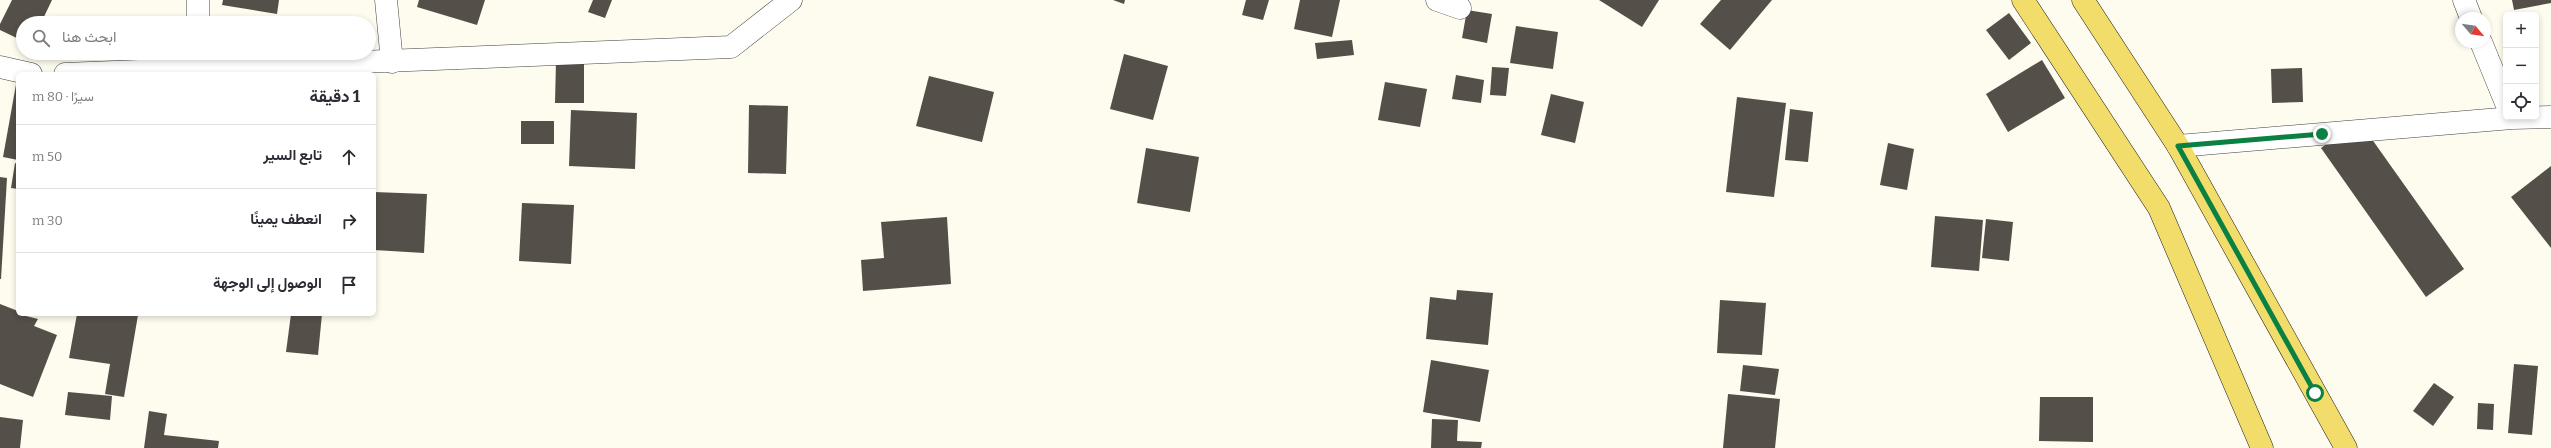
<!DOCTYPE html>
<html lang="ar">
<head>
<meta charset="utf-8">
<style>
  body { margin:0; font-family:Bitter,Vazirmatn,serif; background:#f7f7f7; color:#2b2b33; direction:rtl }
  .controls { position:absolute; right:12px; top:12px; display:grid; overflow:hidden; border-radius:6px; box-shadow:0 2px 6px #0003 }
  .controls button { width:36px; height:36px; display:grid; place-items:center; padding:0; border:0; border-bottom:1px solid #e1e1e2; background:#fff; color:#2b2b33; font:20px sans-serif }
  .compass { position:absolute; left:2455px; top:12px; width:36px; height:36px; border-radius:50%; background:#fff; box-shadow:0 2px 6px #0003; rotate:119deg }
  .stop { position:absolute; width:12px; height:12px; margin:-9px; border:3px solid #0b8043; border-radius:50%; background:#fff }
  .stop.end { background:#0b8043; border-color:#fff; box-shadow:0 1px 4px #0008 }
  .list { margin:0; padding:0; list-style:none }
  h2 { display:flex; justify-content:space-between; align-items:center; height:52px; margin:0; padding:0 16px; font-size:17px }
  h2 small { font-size:13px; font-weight:400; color:#7c7c81 }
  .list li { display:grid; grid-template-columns:26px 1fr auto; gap:12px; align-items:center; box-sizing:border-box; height:64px; padding:0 16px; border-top:1px solid #e1e1e2 }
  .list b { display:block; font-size:15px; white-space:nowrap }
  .list em { font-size:13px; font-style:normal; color:#7c7c81 }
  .icon { flex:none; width:22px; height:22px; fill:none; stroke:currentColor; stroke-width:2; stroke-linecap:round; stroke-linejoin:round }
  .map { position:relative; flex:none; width:2551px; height:448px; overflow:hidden; direction:ltr }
  .search { position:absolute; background:#fff; box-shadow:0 2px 6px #0003; left:16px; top:16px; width:360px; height:44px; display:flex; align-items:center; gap:10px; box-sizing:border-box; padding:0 14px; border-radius:22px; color:#7c7c81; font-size:15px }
  .panel { position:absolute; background:#fff; box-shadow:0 2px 6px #0003; left:16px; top:72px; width:360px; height:244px; border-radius:6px; direction:rtl }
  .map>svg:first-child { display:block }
</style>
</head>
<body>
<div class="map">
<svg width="2551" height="448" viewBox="0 0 2551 448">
  <rect width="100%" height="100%" fill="#fefcee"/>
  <g fill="#554f4a">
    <polygon points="12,0 52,0 41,23 23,23 23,41 0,30 0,24"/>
    <polygon points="223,0 279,0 277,14 222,5"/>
    <polygon points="419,0 485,0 477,25 417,7"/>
    <polygon points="593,0 612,0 605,18 588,12"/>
    <polygon points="1113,0 1125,0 1124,4"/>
    <polygon points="1246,0 1269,0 1263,20 1242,15"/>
    <polygon points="1300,0 1340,0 1332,37 1294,29"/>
    <polygon points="1599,0 1659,0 1642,27"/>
    <polygon points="1721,0 1772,0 1730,50 1700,24"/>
    <polygon points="2512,0 2551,0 2551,3 2514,10"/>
    <polygon points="1467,10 1492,14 1487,43 1462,38"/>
    <polygon points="2009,13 2031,43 2009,60 1986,30"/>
    <polygon points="1516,26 1558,32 1553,69 1510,63"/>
    <polygon points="1352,40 1354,55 1317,59 1315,43"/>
    <polygon points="1124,54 1168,66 1153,120 1110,109"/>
    <polygon points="2042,60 2065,98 2008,132 1986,94"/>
    <polygon points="556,61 584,61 584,103 555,103"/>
    <polygon points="1492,67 1509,68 1506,96 1490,95"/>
    <polygon points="2302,68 2303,102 2272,103 2271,69"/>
    <polygon points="1456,75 1484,80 1481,103 1452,99"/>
    <polygon points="929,76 994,92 982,142 916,126"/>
    <polygon points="17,79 18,79 18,160 3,157"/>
    <polygon points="1385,82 1427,89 1420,127 1378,120"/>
    <polygon points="1551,94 1584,102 1575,143 1541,135"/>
    <polygon points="1737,97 1786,103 1774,197 1726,192"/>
    <polygon points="749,105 788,106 786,174 748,173"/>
    <polygon points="1790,109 1813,112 1808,162 1785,160"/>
    <polygon points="571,110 637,113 635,169 569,166"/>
    <rect x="521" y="121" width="33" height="23"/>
    <polygon points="2359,121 2464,269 2426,297 2321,148"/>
    <polygon points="1888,143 1914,149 1907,190 1880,185"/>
    <polygon points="1146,148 1199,157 1190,212 1137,203"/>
    <polygon points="15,163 18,164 18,189 11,188"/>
    <polygon points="2551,166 2551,248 2511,197"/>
    <polygon points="0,177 7,178 1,279 0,279"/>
    <polygon points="374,192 427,194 424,253 374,250"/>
    <polygon points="522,203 574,205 571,264 519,261"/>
    <polygon points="1935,216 1983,220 1979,271 1931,267"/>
    <polygon points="947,217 951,284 863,291 861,260 884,258 881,222"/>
    <polygon points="1986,219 2013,222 2009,261 1982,258"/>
    <polygon points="1457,290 1493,293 1488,345 1426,339 1430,297 1456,300"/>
    <polygon points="1720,300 1766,303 1762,355 1717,353"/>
    <polygon points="0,304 18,311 18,314 38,319 34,326 57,335 33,397 0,384"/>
    <polygon points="77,314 138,315 124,397 105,394 110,364 69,358"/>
    <polygon points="291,314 322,314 318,355 286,352"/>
    <polygon points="1431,360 1489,370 1480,422 1423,412"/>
    <polygon points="2514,364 2538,366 2532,435 2508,433"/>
    <polygon points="1743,365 1779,369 1775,395 1740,391"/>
    <polygon points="2434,383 2454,397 2433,426 2413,411"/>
    <polygon points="68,392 112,396 110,420 65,415"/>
    <polygon points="1728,394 1780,399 1775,448 1723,448"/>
    <polygon points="2040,397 2093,397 2093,442 2039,441"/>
    <polygon points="2478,403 2494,404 2493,430 2477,429"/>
    <polygon points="149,411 167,414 164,435 219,441 218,448 144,448"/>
    <polygon points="0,417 23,420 20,448 0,448"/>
    <polygon points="1432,419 1458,420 1457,441 1482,442 1481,448 1431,448"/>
  </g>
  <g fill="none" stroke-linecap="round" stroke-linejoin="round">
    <defs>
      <g id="minor">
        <polyline points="386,0 392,62"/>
        <polyline points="1437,0 1460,8"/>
        <polyline points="2464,0 2471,18"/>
        <polyline points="198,23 198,0"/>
        <polyline points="2481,42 2506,103"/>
        <polyline points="0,67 31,74"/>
        <polyline points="65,74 731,47 791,0"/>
        <polyline points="2178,146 2512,118 2551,117"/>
      </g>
      <g id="major">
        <polyline points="2023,0 2159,208 2262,448"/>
        <polyline points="2083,0 2178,146 2346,448"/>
      </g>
    </defs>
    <use href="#minor" stroke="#404040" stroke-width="23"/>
    <use href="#major" stroke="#1e1e1e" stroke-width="23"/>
    <use href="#minor" stroke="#fff" stroke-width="22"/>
    <use href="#major" stroke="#f3dd6a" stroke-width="22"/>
  </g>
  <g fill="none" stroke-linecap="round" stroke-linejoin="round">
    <polyline stroke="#0b8043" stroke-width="5" points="2315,393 2178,146 2322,134"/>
  </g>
</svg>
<div class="controls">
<button>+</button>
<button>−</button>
<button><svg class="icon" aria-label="locate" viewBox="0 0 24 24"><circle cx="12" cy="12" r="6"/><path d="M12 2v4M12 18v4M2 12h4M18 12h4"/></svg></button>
</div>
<svg class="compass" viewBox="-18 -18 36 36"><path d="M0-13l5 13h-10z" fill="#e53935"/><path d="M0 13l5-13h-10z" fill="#7c7c81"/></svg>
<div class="stop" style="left:2315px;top:393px"></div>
<div class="stop end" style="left:2322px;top:134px"></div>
<div class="search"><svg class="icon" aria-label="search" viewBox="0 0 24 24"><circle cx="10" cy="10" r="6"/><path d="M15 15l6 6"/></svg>ابحث هنا</div>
<section class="panel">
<h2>1 دقيقة<small>سيرًا · 80 m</small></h2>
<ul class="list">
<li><svg class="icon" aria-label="ahead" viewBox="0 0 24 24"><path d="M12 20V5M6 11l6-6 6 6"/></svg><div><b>تابع السير</b></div><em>50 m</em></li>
<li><svg class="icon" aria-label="right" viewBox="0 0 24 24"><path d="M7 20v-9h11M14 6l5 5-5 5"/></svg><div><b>انعطف يمينًا</b></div><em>30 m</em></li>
<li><svg class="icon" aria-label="arrive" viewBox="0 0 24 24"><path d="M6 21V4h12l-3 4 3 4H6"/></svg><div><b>الوصول إلى الوجهة</b></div></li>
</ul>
</section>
</div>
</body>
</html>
